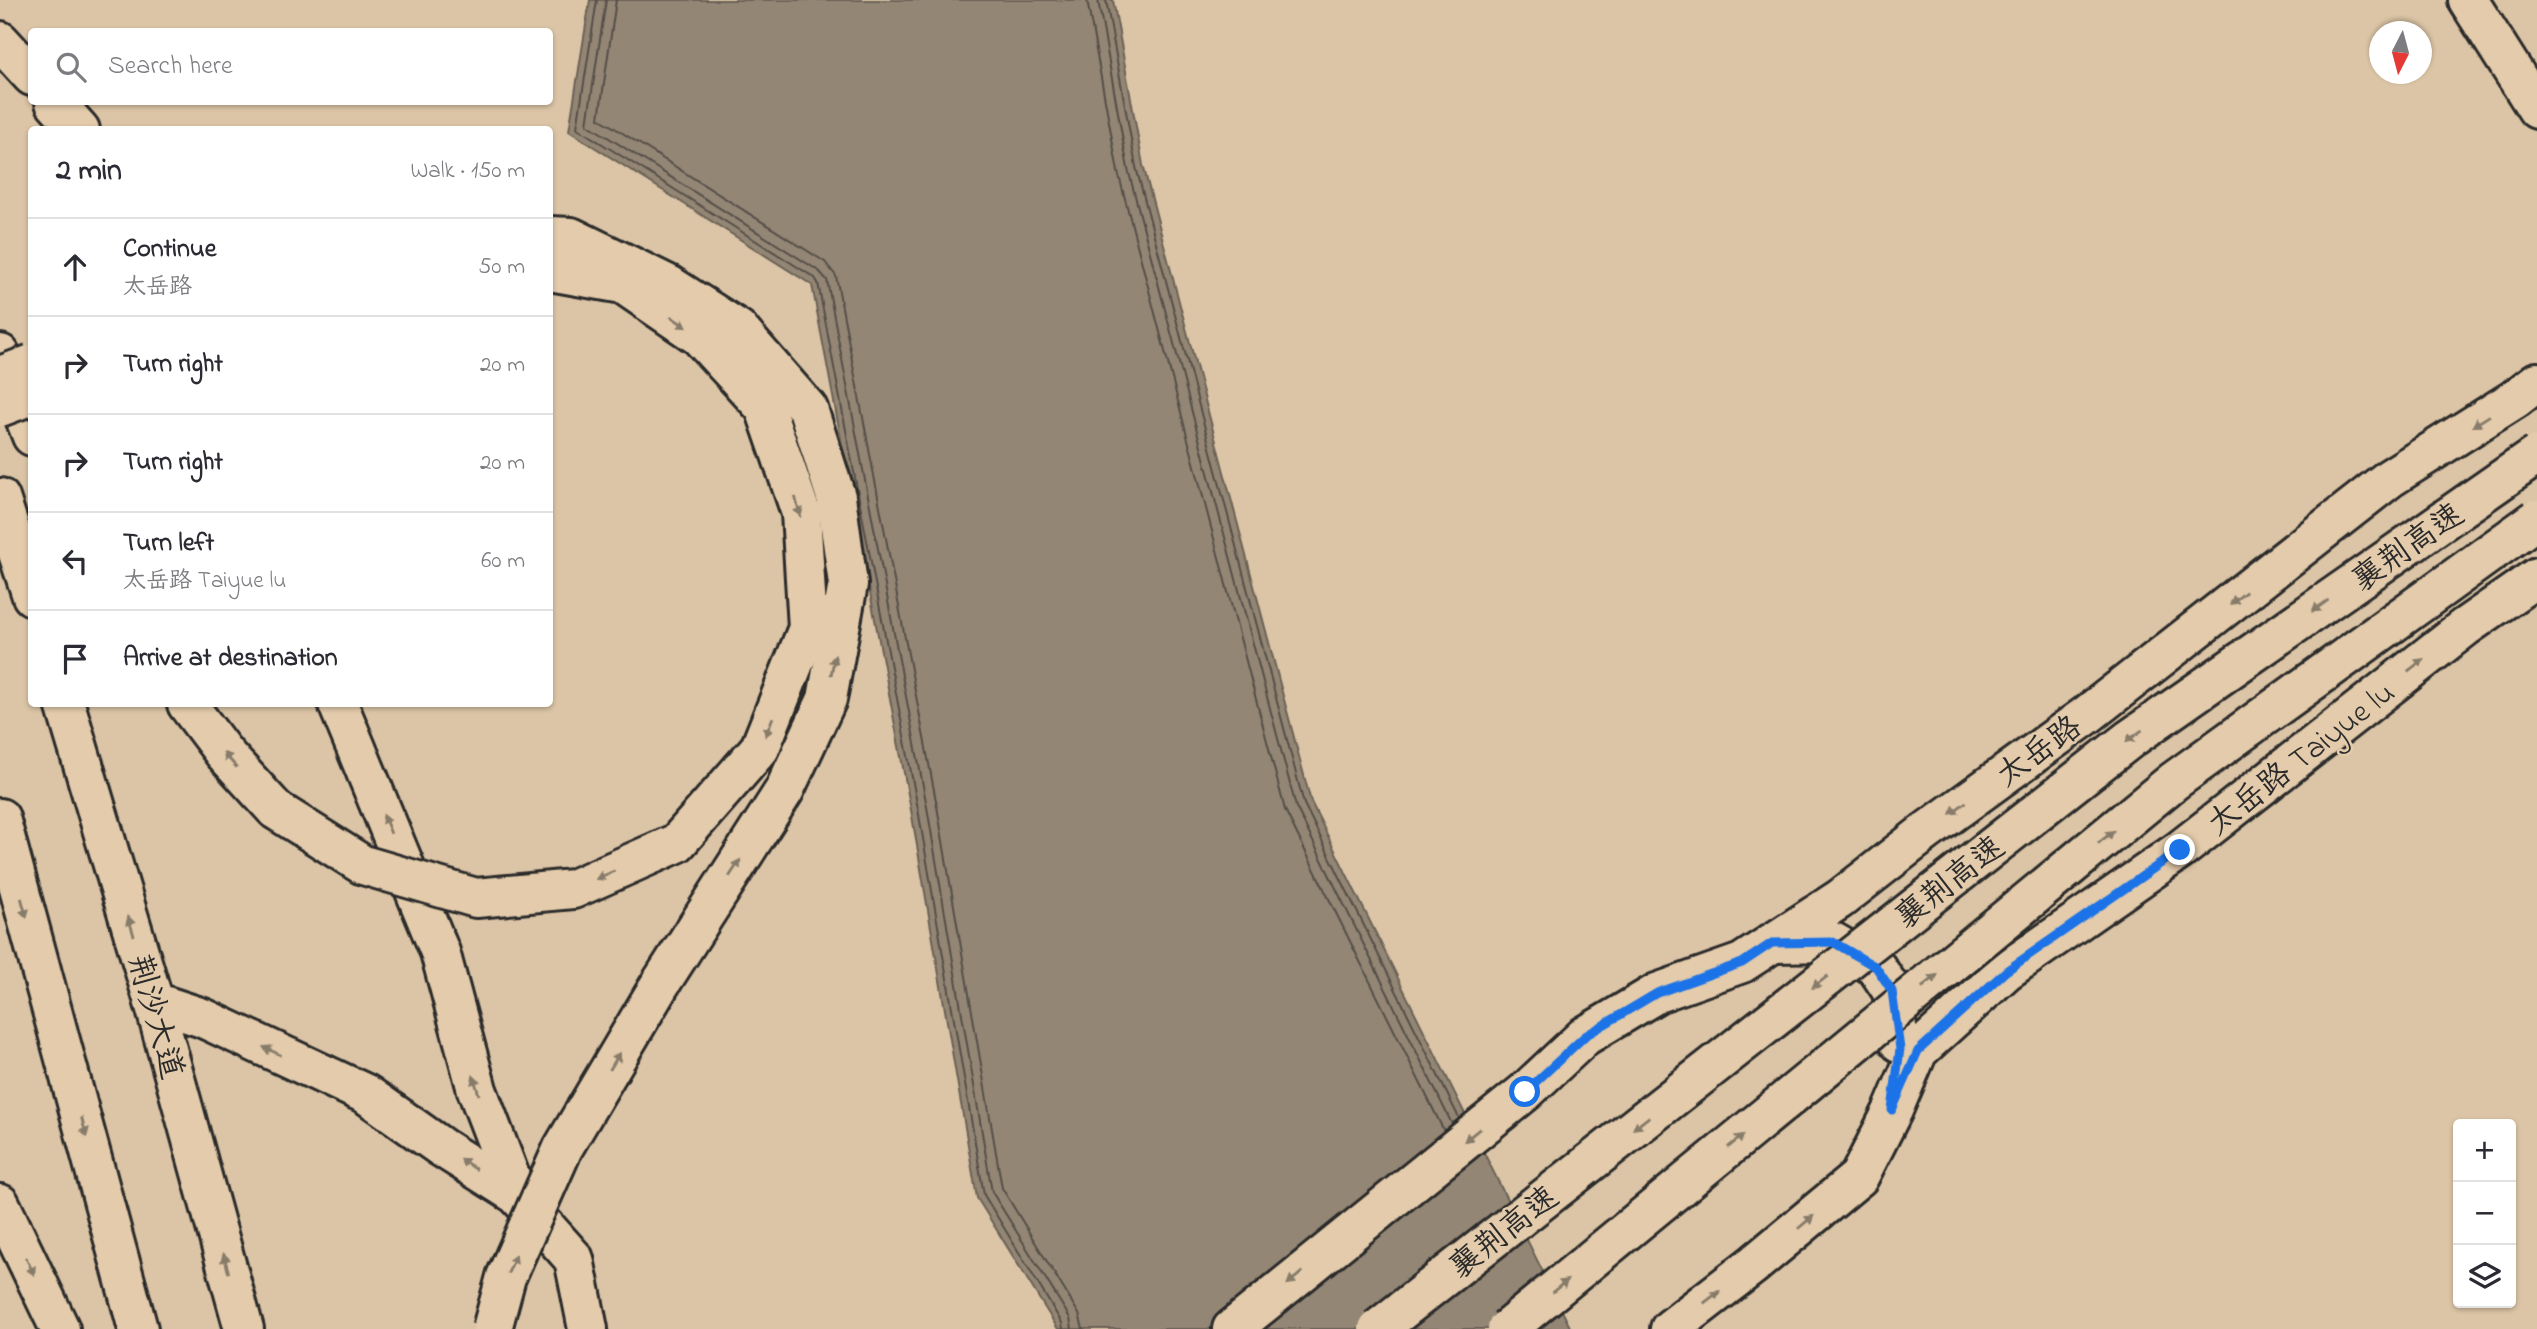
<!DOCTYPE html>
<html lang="en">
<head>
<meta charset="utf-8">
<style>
  body { margin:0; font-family:"Indie Flower","LXGW WenKai TC",sans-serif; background:#f7f7f7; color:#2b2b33 }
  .controls { position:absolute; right:21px; bottom:21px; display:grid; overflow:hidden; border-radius:7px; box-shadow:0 2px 5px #0004 }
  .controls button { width:63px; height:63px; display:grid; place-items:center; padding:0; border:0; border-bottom:2px solid #e1e1e2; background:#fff; color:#2b2b33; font:35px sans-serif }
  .compass { position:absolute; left:2369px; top:21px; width:63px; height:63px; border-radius:50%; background:#fff; box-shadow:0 2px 5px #0004; rotate:186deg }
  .stop { position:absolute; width:21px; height:21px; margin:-16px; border:5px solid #1a73e8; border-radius:50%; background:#fff }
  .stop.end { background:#1a73e8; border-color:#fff; box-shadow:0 2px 7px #0008 }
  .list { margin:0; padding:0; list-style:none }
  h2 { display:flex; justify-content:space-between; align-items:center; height:91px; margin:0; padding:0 28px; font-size:30px }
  h2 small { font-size:23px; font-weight:400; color:#7c7c81 }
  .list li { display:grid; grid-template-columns:46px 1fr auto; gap:21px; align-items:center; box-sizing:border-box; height:98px; padding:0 28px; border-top:2px solid #e1e1e2 }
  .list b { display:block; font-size:26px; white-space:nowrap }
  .list p { margin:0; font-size:23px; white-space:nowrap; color:#7c7c81 }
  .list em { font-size:23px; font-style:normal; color:#7c7c81 }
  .icon { flex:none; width:38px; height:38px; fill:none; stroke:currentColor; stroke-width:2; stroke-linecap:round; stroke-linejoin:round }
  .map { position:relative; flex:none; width:2537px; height:1329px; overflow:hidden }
  .search { position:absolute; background:#fff; box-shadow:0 2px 5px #0004; left:28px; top:28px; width:525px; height:77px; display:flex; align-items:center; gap:18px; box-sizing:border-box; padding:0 24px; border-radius:7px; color:#7c7c81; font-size:26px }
  .panel { position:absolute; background:#fff; box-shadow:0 2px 5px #0004; left:28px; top:126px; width:525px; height:581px; border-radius:7px }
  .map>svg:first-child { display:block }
</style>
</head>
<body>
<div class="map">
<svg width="2537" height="1329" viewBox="0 0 2537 1329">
  <rect width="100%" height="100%" fill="#dcc5a6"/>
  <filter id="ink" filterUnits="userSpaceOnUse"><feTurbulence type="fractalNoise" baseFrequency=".0143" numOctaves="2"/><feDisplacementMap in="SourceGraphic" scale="14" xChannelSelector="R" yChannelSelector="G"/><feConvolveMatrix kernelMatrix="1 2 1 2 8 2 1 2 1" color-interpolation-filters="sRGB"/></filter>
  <g filter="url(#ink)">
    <polygon fill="#948674" stroke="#6a6257" stroke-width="2" points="590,0 1113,0 1143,165 1311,802 1571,1329 1058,1329 977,1198 911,810 812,285 569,131"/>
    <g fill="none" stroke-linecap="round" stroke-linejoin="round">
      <g stroke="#554f48" stroke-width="2">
        <polyline points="597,0 577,128 815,278 818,283 918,809 984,1195 1062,1323 1063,1329"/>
        <polyline points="606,0 587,124 819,271 827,280 927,807 992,1192 1070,1318 1072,1329"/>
        <polyline points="616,0 599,118 825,262 836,276 937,806 1002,1188 1079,1314 1083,1329"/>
        <polyline points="1087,0 1118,172 1285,810 1444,1131"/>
        <polyline points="1098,0 1128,169 1296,807 1452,1124"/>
        <polyline points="1106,0 1136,167 1304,804 1459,1118"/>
      </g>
      <defs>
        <g id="tertiary">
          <polyline points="2468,0 2537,109"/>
          <polyline points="0,41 32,76"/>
          <polyline points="55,102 80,130"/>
          <polyline points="338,704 440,952 477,1090 517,1195"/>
          <polyline points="1772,943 1833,942 1876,967 1892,991 1899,1042"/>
          <polyline points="154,1002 203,1018 366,1094 441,1147 517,1195 574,1259 588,1329"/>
          <polyline points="1232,1329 1525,1092 1585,1036 1657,993 1742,963 1840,899 1927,831 2087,715 2390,478 2515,399 2537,382"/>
          <polyline points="1670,1329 1753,1265 1859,1177 1893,1110 1918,1051 2006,971 2180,850 2465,627 2537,577"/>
        </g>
        <g id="trunk">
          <polyline points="0,354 32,436"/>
          <polyline points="0,498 32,596"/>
          <polyline points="65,704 154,1002 244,1329"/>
          <polyline points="187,704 224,753 276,810"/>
          <polyline points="0,818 138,1329"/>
          <polyline points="0,1204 60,1329"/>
        </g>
      </defs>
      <use href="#tertiary" stroke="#2b2b2b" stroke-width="44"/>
      <use href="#trunk" stroke="#2b2b2b" stroke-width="44"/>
      <use href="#tertiary" stroke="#e3cbab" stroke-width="38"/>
      <use href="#trunk" stroke="#e3cbab" stroke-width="38"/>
      <defs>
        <g id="trunk-bridge">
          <polyline points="0,376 32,364"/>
          <polyline points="0,407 32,395"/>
          <polyline points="276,810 363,865 476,898 573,889 677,843 760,748 808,628 801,513 765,408 699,336 623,284 550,271"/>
          <polyline points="492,1329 506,1277 563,1148 659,986 784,791 827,699 848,584 836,497 808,409 738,329 669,285 571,237 550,236"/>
        </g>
        <g id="motorway-bridge">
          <polyline points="1378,1329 2130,739 2537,455"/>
          <polyline points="1507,1329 2174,781 2537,519"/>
        </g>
      </defs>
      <use href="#trunk-bridge" stroke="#2b2b2b" stroke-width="44" stroke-linecap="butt"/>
      <use href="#motorway-bridge" stroke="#2b2b2b" stroke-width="44" stroke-linecap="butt"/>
      <use href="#trunk-bridge" stroke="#e3cbab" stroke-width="38"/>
      <use href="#motorway-bridge" stroke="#e3cbab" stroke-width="38"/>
    </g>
    <defs><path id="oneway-solid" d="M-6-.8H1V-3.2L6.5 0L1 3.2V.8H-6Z" transform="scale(1.75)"/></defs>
    <g fill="#877b6b">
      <use href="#oneway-solid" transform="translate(679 322) rotate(34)"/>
      <use href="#oneway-solid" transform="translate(2481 421) rotate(148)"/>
      <use href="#oneway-solid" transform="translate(798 507) rotate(75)"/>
      <use href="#oneway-solid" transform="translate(2238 598) rotate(142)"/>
      <use href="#oneway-solid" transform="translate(2320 606) rotate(145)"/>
      <use href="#oneway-solid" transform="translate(833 665) rotate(-79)"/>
      <use href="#oneway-solid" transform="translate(2416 665) rotate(-38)"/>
      <use href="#oneway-solid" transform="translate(769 727) rotate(112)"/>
      <use href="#oneway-solid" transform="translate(2134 736) rotate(144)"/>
      <use href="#oneway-solid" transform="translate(230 760) rotate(-132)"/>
      <use href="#oneway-solid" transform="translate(1958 808) rotate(144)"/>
      <use href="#oneway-solid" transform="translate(387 824) rotate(-112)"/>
      <use href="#oneway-solid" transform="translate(2106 837) rotate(-39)"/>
      <use href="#oneway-solid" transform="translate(735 868) rotate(-57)"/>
      <use href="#oneway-solid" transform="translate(605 875) rotate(156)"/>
      <use href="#oneway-solid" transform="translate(24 908) rotate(75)"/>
      <use href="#oneway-solid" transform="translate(131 926) rotate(-107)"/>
      <use href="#oneway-solid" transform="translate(1930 981) rotate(-39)"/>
      <use href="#oneway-solid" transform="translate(1820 982) rotate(142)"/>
      <use href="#oneway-solid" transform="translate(272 1051) rotate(-155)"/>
      <use href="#oneway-solid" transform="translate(615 1061) rotate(-59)"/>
      <use href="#oneway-solid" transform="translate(476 1085) rotate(-107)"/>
      <use href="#oneway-solid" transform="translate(1641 1123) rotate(142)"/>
      <use href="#oneway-solid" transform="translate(84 1127) rotate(75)"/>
      <use href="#oneway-solid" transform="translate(1472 1135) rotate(141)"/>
      <use href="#oneway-solid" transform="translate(1736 1141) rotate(-39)"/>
      <use href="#oneway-solid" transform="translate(468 1164) rotate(-147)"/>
      <use href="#oneway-solid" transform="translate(1806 1222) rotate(-40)"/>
      <use href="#oneway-solid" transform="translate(226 1263) rotate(-105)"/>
      <use href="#oneway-solid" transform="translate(512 1264) rotate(-66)"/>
      <use href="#oneway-solid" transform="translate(30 1266) rotate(64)"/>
      <use href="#oneway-solid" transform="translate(1295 1278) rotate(141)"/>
      <use href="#oneway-solid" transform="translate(1560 1286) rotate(-39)"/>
      <use href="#oneway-solid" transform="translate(1712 1297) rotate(-38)"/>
    </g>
  </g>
  <g fill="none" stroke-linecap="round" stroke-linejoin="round" filter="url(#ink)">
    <polyline stroke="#1a73e8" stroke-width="9" points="1525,1092 1585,1036 1657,993 1742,963 1772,943 1833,942 1876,967 1892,991 1900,1049 1892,1110 1918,1051 2006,971 2180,850"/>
  </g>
  <g text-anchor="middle" stroke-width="5" stroke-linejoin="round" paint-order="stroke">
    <g font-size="32" fill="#2b2b2b" stroke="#e3cbab">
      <text transform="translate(2407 546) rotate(-35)" y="11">襄荆高速</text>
      <text transform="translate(2038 750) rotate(-36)" y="11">太岳路</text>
      <text transform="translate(2300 757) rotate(-38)" y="11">太岳路 Taiyue lu</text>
      <text transform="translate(1949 881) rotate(-38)" y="11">襄荆高速</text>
      <text transform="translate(157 1016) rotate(74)" y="11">荆沙大道</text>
      <text transform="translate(1503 1231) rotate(-38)" y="11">襄荆高速</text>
    </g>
  </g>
</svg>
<div class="controls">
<button>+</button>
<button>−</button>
<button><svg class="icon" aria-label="layers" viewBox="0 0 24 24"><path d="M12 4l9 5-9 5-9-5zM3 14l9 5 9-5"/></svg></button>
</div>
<svg class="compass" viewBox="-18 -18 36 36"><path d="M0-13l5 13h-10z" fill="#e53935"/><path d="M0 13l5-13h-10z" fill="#7c7c81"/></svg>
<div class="stop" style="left:1525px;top:1092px"></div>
<div class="stop end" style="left:2180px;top:850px"></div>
<div class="search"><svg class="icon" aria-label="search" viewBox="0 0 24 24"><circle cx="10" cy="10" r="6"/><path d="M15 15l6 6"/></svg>Search here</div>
<section class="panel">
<h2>2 min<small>Walk · 150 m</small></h2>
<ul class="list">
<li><svg class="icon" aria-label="ahead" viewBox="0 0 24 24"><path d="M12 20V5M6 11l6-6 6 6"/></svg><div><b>Continue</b><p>太岳路</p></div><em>50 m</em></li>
<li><svg class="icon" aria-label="right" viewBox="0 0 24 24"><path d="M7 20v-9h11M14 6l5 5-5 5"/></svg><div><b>Turn right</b></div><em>20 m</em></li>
<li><svg class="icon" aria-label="right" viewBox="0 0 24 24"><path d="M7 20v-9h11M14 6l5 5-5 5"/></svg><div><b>Turn right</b></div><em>20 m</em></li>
<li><svg class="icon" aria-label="left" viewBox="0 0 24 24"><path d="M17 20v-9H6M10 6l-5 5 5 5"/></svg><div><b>Turn left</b><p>太岳路 Taiyue lu</p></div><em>60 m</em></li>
<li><svg class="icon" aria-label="arrive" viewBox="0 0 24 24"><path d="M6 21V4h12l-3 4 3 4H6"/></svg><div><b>Arrive at destination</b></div></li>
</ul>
</section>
</div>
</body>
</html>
